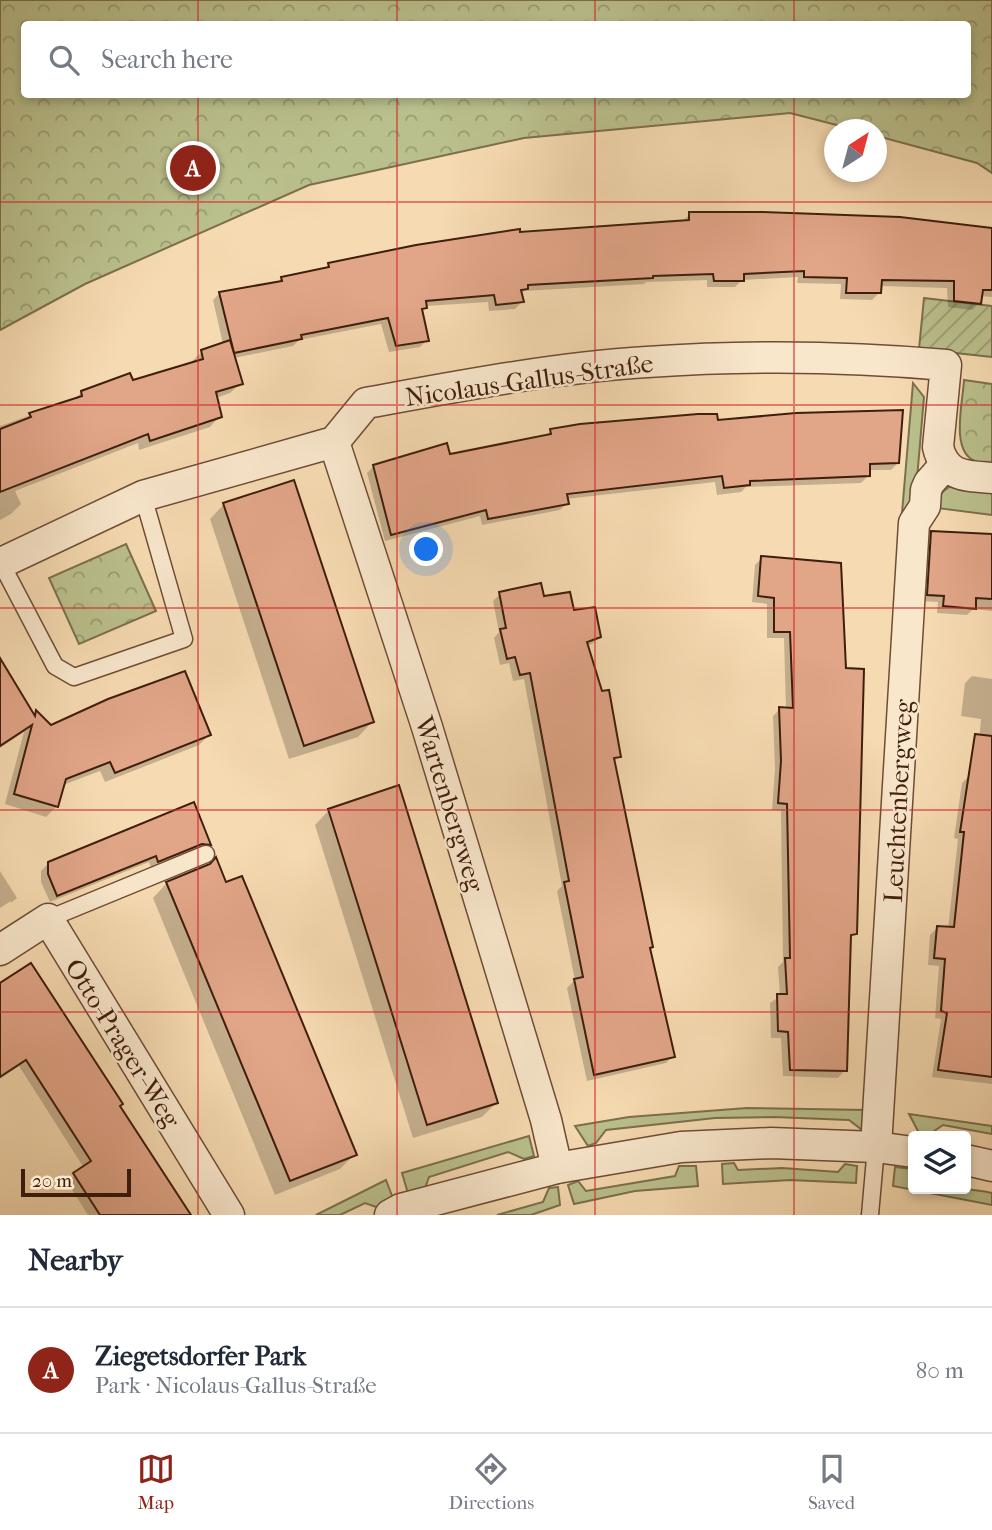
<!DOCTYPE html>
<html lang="en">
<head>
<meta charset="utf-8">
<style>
  body { margin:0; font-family:"IM FELL French Canon",serif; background:#f2f2f3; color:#1f2937 }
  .controls { position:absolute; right:21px; bottom:21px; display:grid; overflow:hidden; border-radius:7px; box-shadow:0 4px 10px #0003 }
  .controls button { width:63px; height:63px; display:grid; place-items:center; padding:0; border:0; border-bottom:2px solid #e0e1e3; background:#fff; color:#1f2937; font:35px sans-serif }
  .compass { position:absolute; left:824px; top:119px; width:63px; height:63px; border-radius:50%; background:#fff; box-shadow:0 4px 10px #0003; rotate:36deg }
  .scale { position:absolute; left:21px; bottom:18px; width:110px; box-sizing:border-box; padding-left:7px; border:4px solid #401e0d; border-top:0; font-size:19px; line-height:24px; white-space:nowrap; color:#401e0d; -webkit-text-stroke:5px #f9e7cc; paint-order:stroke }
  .you { position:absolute; left:427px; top:550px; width:24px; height:24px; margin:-18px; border:5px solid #fff; border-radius:50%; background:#1a73e8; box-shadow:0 0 0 10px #1a73e833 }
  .badge { display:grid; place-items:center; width:46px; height:46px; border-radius:50%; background:#8f2418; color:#fff; font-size:23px; font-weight:700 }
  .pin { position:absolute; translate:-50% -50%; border:4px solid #fff; box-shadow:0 2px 7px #0006 }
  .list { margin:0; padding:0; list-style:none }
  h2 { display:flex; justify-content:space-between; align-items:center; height:91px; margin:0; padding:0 28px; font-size:30px }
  h2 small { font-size:23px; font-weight:400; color:#747a83 }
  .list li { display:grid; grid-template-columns:46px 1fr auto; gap:21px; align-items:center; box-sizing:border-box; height:126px; padding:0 28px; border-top:2px solid #e0e1e3 }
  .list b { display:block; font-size:26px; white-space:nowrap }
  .list p { margin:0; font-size:23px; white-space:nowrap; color:#747a83 }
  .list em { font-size:23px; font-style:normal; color:#747a83 }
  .icon { flex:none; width:38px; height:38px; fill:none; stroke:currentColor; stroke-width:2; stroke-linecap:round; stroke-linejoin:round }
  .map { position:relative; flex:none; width:992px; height:1215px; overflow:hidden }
  .search { position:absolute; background:#fff; box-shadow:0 4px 10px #0003; left:21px; right:21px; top:21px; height:77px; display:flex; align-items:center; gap:18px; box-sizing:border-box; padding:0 24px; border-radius:7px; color:#747a83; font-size:26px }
  .sheet { height:217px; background:#fff }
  nav { display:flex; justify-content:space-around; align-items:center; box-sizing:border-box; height:98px; border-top:2px solid #e0e1e3; background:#fff; font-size:19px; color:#747a83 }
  nav a { display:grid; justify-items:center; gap:4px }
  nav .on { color:#8f2418 }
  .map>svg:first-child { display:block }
</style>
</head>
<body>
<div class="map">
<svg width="992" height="1215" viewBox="0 0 992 1215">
  <defs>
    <pattern id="park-crowns" width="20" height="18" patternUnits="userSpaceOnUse" patternTransform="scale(1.75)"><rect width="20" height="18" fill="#bac08d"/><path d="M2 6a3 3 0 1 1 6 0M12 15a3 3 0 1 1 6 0" fill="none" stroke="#999b72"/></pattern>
    <pattern id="garden-furrows" width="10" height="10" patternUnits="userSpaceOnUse" patternTransform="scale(1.75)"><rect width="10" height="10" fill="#bac08d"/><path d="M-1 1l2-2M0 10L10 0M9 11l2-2" fill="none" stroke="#999b72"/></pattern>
  </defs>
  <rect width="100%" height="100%" fill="#f6dab1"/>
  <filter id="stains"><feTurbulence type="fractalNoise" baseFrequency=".00286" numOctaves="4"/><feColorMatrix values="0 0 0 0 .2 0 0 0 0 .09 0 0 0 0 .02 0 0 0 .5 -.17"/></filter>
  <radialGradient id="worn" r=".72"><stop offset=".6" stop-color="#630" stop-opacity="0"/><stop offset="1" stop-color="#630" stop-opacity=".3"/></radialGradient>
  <g fill="#bac08d" stroke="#7d6f4d" stroke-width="2">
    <polygon points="913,383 924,397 915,502 902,513"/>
    <path d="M951,486l41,5v24l-55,-7c1,-11 4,-17 14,-22z"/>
    <polygon points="747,1108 867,1110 862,1130 849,1120 774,1117 715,1118 606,1130 596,1143 588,1146 575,1126 629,1117"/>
    <polygon points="909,1114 992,1126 992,1134 943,1125 927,1136 919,1133"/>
    <polygon points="529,1136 534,1156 524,1159 508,1152 429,1177 424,1191 409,1197 402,1173"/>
    <polygon points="734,1163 738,1170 782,1168 838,1172 845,1164 857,1166 856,1183 790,1180 723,1184 722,1164"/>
    <polygon points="679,1166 696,1166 698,1186 635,1191 574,1204 568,1185 578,1181 586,1191 675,1176"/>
    <path d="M895,1167l17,2 1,20c28,0 53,-2 79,4v12l-99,-19z"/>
    <polygon points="386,1180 394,1201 379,1208 365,1203 340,1215 316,1215"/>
    <polygon points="558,1187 560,1205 531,1215 497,1215 543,1202 549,1188"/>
  </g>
  <g fill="url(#park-crowns)" stroke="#7d6f4d" stroke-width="2" fill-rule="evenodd">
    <path d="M0,0h992v173l-15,-10 -100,-27 -1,-6 -24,-1 -62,-16 -266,25 -215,47 -224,99 -85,46zM24,24h944v70h-944z"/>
    <path d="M964,380l28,4v79c-5,-1 -13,0 -17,-2 -25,-10 -12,-59 -11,-81z"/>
    <polygon points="126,544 156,611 79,644 49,578"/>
  </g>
  <polygon fill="url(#garden-furrows)" stroke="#7d6f4d" stroke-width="2" points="924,298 992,306 992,357 919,349"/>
  <g fill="#0003">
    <polygon points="690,214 992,230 992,297 980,296 979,303 972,310 948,307 947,288 880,286 879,293 872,300 840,299 841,284 797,283 798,277 742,280 735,287 707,287 707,280 646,282 644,284 524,291 521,294 522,302 515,309 489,311 488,302 426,306 421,312 427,340 420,347 389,352 381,324 299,340 293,346 234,358 241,383 230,393 216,398 220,416 210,427 139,450 138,443 15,491 21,504 11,514 0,520 0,426 74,400 82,392 132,382 192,364 191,362 202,352 223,344 213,300 220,293 276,284 282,278 324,270 329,265 519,234 682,222"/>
    <polygon points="716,422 898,463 891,470 868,470 868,476 861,483 746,487 741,492 717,495 715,482 566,499 567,503 560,510 482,525 480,516 385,541 367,473 374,466 449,456 544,437 551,431"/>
    <polygon points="224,504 372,722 358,737 289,759 210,519"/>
    <polygon points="932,532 992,536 992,611 973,609 967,615 937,613 938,602 921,601 925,539"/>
    <polygon points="762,558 840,564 855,933 849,939 845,1070 838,1078 783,1076 781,1038 771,1038 770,1003 780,996 778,967 783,962 781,811 772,810 775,769 773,716 780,709 786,709 784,638 767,638 767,604 752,602 755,565"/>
    <polygon points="500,594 542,598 573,612 599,637 592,644 586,646 620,756 613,762 648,949 673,1056 666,1063 587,1081 567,988 575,980 557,891 562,886 524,679 513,681 509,663 500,665 494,638 499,632 493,601"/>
    <polygon points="0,662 33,716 36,712 50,727 209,735 199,745 105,782 100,771 63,785 57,806 46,817 5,804 24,732 0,748"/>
    <polygon points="972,676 992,679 992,1084 932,1077 941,1019 935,1018 939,966 928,965 930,935 937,928 948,929 958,839 954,838 962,783 969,776 976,777 981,719 961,716 965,683"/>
    <polygon points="193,805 209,845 203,851 151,868 149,862 50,902 41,882 41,871 49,863"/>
    <polygon points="329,810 496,1103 482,1117 413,1138 315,825"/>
    <polygon points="0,871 17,898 11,903 11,901 0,908"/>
    <polygon points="167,883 355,1154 340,1169 275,1195 153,898"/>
    <polygon points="0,985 118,1106 189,1215 88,1215 67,1182 84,1168 19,1066 0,1078"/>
  </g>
  <g fill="#e1a588" stroke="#401e0d" stroke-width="2">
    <polygon points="689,212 763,212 900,217 992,228 992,290 983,290 981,304 954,301 954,281 882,280 881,293 846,293 847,278 804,277 804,271 744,274 744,281 714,281 713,274 653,276 653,278 528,285 528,289 521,290 524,302 496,305 494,295 426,301 427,308 422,309 429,341 396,346 388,318 301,335 302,339 234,353 219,292 282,281 281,277 329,267 328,263 416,245 520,229 520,232 689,220"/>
    <polygon points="230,340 243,384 216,392 222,417 150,441 148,434 0,492 0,429 31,417 29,413 82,396 81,391 130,373 133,380 203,359 201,350"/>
    <polygon points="903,410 899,463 870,464 870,476 750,481 750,485 724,488 722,476 567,494 569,504 488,519 486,510 391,535 373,465 447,443 450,454 551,434 550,429 580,424 698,414 717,414 718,420 796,413"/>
    <polygon points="294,480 374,722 304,746 223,503"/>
    <polygon points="931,531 992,534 992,599 976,598 976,609 943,606 944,596 927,595"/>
    <polygon points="761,556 841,563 846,668 864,669 857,934 851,935 847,1071 790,1070 788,1032 778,1031 777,994 787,994 785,958 790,958 787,804 778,803 781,761 779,707 793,708 790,632 774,632 774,598 758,596"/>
    <polygon points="541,583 544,596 570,592 574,610 595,607 601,637 587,642 602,691 609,690 621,757 614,758 653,947 650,948 675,1057 594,1075 574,979 583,977 564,882 569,881 530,673 520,675 515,657 507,659 500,629 506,628 499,592"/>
    <polygon points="0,658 35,716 36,710 51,725 108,699 185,671 211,735 115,773 110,762 66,779 58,807 14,794 32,725 0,746"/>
    <polygon points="975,734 992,736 992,1077 938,1070 947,1013 941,1011 945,959 934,958 937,926 954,927 964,832 960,832"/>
    <polygon points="399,785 498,1103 427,1125 328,809"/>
    <polygon points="194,802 211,845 202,844 158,862 156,856 57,896 48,874 48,862"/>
    <polygon points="216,857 226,882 242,876 357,1155 290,1181 166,882 210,864"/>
    <polygon points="31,963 123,1104 120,1106 191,1215 100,1215 73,1173 91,1161 26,1060 0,1077 0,983"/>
  </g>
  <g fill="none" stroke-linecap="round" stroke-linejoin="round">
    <defs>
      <g id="service">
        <polyline points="1,563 55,666 74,677 184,639 143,496"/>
        <polyline points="48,919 206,854"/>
        <polyline points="870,1215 876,1147"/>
      </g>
      <g id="minor">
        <polyline points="334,442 427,727 546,1120 557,1168"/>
        <path d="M1,563l142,-67 191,-54 32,-39c93,-17 186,-35 281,-41 99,-7 199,-6 299,3l-8,82c7,30 28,29 54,31"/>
        <polyline points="0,950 48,919 229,1215"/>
        <polyline points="876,1147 914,523 925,506 926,490 929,483 945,465"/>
        <polyline points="966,1160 992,1166"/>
        <polyline points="390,1215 401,1209 557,1168 681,1147 771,1143 876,1147 913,1152"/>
      </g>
    </defs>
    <use href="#service" stroke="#6e4d36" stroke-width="19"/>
    <use href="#minor" stroke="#6e4d36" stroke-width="33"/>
    <use href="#service" stroke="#f9e7cc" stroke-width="16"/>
    <use href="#minor" stroke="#f9e7cc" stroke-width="30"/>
  </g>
  <path fill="none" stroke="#d62828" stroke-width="2" stroke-opacity="0.55" d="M198,0v24M397,0v24M595,0v24M794,0v24M198,94v1121M397,94v1121M595,94v1121M794,94v1121M0,202h992M0,405h992M0,608h992M0,810h992M0,1012h992"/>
  <g text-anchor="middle" stroke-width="5" stroke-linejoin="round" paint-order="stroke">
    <g font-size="26" fill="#401e0d" stroke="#f9e7cc">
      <text transform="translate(529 380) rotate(-8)" y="9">Nicolaus-Gallus-Straße</text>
      <text transform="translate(898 801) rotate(-87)" y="9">Leuchtenbergweg</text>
      <text transform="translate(450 804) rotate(73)" y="9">Wartenbergweg</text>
      <text transform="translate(123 1043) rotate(58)" y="9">Otto-Prager-Weg</text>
    </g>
  </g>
  <rect width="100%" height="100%" filter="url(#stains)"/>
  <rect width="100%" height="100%" fill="url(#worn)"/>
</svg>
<div class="controls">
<button><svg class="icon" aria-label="layers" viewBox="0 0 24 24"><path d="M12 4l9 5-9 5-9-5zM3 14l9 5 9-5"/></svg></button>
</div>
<svg class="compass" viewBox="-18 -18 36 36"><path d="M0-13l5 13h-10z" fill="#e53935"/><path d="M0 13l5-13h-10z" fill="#747a83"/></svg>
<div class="scale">20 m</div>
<div class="you"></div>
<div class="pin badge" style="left:193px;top:168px">A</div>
<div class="search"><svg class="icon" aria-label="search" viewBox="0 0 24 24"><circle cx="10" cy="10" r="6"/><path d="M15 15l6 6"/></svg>Search here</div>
</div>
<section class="sheet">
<h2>Nearby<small></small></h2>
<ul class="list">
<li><span class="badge">A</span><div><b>Ziegetsdorfer Park</b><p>Park · Nicolaus-Gallus-Straße</p></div><em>80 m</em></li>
</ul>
</section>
<nav>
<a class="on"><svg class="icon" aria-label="map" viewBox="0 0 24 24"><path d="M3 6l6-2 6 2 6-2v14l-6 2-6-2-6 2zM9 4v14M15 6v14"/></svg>Map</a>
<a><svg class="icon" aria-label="directions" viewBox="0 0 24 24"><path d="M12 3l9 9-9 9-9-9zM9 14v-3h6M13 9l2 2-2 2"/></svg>Directions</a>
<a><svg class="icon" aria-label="saved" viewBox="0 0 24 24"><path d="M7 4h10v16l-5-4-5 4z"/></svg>Saved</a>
</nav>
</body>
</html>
